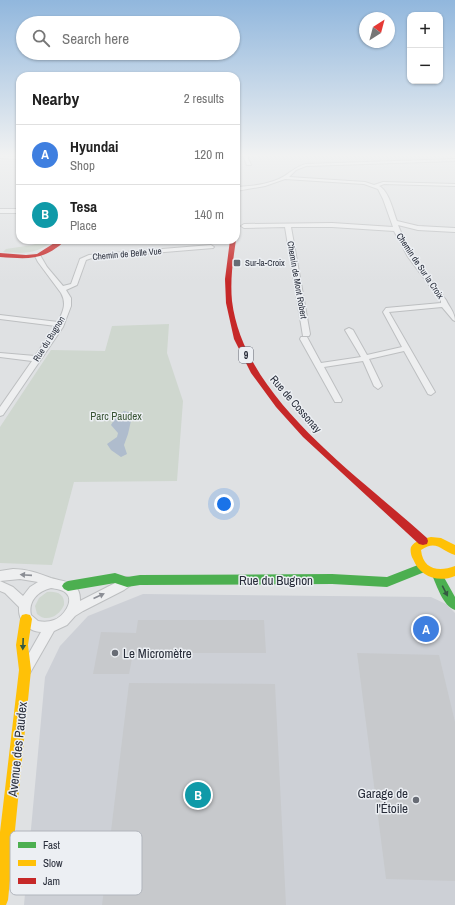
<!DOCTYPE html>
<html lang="en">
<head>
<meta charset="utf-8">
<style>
  body { margin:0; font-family:"Archivo Narrow",sans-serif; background:#f6f6f6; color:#222 }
  .controls { position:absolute; right:12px; top:12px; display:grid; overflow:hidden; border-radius:8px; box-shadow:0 1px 3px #0004 }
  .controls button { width:36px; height:36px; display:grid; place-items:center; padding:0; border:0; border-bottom:1px solid #e0e0e0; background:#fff; color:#222; font:20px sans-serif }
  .compass { position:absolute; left:359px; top:12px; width:36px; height:36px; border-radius:50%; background:#fff; box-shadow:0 1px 3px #0004; rotate:36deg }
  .you { position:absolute; left:224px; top:504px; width:14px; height:14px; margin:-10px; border:3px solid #fff; border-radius:50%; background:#1a73e8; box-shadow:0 0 0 6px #1a73e833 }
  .badge { display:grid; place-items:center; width:26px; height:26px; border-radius:50%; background:#686c75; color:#fff; font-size:13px; font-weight:700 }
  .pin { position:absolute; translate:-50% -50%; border:2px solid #fff; box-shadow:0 1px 4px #0006 }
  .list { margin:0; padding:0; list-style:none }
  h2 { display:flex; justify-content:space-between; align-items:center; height:52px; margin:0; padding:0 16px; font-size:17px }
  h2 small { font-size:13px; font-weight:400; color:#767676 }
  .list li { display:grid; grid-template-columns:26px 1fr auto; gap:12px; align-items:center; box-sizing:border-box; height:60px; padding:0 16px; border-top:1px solid #e0e0e0 }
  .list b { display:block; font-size:15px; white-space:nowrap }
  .list p { margin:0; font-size:13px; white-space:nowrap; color:#767676 }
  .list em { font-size:13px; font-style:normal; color:#767676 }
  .icon { flex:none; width:22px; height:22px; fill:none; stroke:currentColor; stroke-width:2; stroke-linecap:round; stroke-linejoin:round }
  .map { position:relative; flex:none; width:455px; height:905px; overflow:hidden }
  .search { position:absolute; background:#fff; box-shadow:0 1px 3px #0004; left:16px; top:16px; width:224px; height:44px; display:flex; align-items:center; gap:10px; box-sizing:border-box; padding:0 14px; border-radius:22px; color:#767676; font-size:15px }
  .panel { position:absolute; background:#fff; box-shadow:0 1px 3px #0004; left:16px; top:72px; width:224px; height:172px; border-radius:12px }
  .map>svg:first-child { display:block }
</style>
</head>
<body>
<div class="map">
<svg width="455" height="905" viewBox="0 0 455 905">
  <rect width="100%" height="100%" fill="#dfe1e3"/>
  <polygon fill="#cdd0d6" points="143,594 431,597 446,604 455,613 455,905 24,905 45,677 60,646 88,616"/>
  <g fill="#cfd7cf">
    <path d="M48,240h7c-19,14 -29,14 -52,12l3,-3 26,-4z"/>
    <polygon points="169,324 167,353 183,401 177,481 74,482 52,565 0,563 0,427 51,350 105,351 112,326"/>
    <path d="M47,592c10,-1 18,2 17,13 -5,11 -17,18 -27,9l-2,-8 4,-8z"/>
  </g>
  <polygon fill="#afbccd" points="124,411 131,413 132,416 128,434 124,445 127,454 121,457 111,450 107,444 117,437 118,433 111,425 116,417"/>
  <g fill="#c7c9cc">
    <polygon points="138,620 264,620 266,653 133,653 129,674 93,674 101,632 136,633"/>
    <polygon points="357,653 439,655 455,722 455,881 386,879"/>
    <polygon points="129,683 275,684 286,905 102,905"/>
  </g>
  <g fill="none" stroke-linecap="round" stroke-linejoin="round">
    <defs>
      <g id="street">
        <polygon points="0,156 20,157 20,159 0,158"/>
        <polygon points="243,156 247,156 251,165 247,165"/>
        <path d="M455,159v2l-149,5 -10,4 -7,7 76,5 9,3 9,-3 72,2v2l-71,-2 -5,2c10,5 14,25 18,35l21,5 37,2v4l-37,-2 -20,-5 7,17 9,15 32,43c3,7 9,12 9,21l-2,-1 -11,-13 -53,5 46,80 -4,3 -3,-1 -24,-43 -35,8 13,27 -4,3 -4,-3 -11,-25 -39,6 18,33 -1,2h-6l-35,-63 1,-2h6l14,26 40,-6 -16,-27 4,-2 4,2 14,25 35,-8 -19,-35 3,-4 55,-5v-2l-33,-44 -14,-26 -62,-4h-41l19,107 -1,2h-6l-18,-109 -41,1 -3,-2 3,-2 88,-1 61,4 -10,-28 -5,-10 -14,-5 -79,-5 -20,7 -29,5v-4c14,-1 30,-2 43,-8 11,-5 15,-12 27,-15z"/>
        <rect x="0" y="209" width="20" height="4"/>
        <path d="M211,245l3,2 -1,1 -121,10 -6,2 -9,25 -11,5 5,8v8l-8,21 -60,88 -3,1v-9l32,-46 -32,-4v-4l35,3 21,-30 -56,-7v-4l58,7c5,-11 9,-18 3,-29l-23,-31 -3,-6 1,-1h4l7,12 16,19 8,-2 9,-25 9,-4z"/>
        <path d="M13,569c14,0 25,4 38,9 13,4 30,3 29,23l43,-22 4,-2 4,2 1,3 -1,3 -7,5 -41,21 -8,5 -8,9 -13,6 -24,42 -4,2 -4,-2 -2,-4 21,-37c-14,-1 -23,-12 -22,-25l-14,-14 -5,-2v-10l13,6 10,9 7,-9 8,-5 -18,-3 -20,2v-10zM51,588c5,1 11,1 15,5 9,8 -3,24 -12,27 -5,2 -11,2 -16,1l-7,-6c-3,-14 7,-24 20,-27z"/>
      </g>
    </defs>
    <use href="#street" stroke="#bdbfc1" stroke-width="2"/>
    <use href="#street" fill="#eeeff0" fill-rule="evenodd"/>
    <g fill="#4caf50" fill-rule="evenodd">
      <polygon points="423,563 427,565 428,568 427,571 387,587 332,584 140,585 127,587 115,583 68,591 64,589 62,586 64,583 68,581 115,573 127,577 140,575 332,574 387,577"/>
      <path d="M437,570l4,2 14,25v13c-12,-4 -18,-24 -23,-35l1,-3z"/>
    </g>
    <g fill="#ffc107" fill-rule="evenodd">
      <path d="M431,537l10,1 14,7v10c-14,-4 -18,-16 -34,-5 2,20 18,22 34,16v10c-17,7 -35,1 -42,-17 -2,-3 -3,-9 -2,-12 3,-6 14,-9 20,-10z"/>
      <polygon points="26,614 30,615 32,619 28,645 31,670 8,900 6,905 0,905 0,832 19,670 16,645 20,619 22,615"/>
    </g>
    <g fill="#c62828" fill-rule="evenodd">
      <path d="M59,240h7c-23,21 -37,19 -66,17v-4l26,2 11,-1z"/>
      <path d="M230,240h6c-3,20 -6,40 -4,61 12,98 126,174 195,237l1,3 -1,3 -4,1 -4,-1 -116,-107 -27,-30 -25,-34 -17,-34 -8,-36 -1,-24z"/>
    </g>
  </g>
  <defs><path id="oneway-solid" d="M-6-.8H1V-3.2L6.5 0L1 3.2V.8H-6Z"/></defs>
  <g fill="#8b8e95">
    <use href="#oneway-solid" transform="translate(26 575) rotate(-176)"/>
    <use href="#oneway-solid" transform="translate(99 596) rotate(-24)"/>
  </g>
  <g fill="#355a42">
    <use href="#oneway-solid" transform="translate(445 591) rotate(63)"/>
    <use href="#oneway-solid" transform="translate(23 644) rotate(92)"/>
  </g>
  <linearGradient id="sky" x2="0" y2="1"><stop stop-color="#91b7dd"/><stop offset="0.55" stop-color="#f1f2f2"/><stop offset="1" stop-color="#f1f2f2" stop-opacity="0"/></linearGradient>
  <rect width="455" height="282" fill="url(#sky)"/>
  <g fill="#686c75" stroke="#eceff3" stroke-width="1.5">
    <rect x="233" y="259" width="8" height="8" rx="2"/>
    <circle cx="115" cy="653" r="4"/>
    <circle cx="416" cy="800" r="4"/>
  </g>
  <g text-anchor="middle" stroke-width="3" stroke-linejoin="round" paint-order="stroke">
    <g font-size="9" fill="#282d3a" stroke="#eceff3">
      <text transform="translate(127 254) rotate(-5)" y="3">Chemin de Belle Vue</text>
      <text transform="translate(420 266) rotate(56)" y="3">Chemin de Sur la Croix</text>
      <text transform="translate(297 280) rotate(80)" y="3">Chemin de Mont Robert</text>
      <text transform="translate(49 339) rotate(-58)" y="3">Rue du Bugnon</text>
    </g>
    <g font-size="9" fill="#282d3a" stroke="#eceff3" text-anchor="start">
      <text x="245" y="266">Sur-la-Croix</text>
    </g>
    <rect fill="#eceff3" stroke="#636772" stroke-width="1" x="239" y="347" width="14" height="16" rx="3"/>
    <g font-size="10" font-weight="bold" fill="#282d3a">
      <text x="246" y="359">9</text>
    </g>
    <g font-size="11" fill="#282d3a" stroke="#eceff3">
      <text transform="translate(296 404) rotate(49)" y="4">Rue de Cossonay</text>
    </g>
    <g font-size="11" fill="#3a5536" stroke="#eceff3">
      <text x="116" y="420">Parc Paudex</text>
    </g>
    <g font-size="13" fill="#282d3a" stroke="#eceff3">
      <text x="276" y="585">Rue du Bugnon</text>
      <text transform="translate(17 749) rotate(-84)" y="5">Avenue des Paudex</text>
    </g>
    <g font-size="13" fill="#282d3a" stroke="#eceff3" text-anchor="start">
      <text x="123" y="658">Le Micromètre</text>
      <text x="408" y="798" text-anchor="end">Garage de<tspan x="408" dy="15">l'Étoile</tspan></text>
    </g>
  </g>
  <rect x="10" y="831" width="132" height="64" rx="6" fill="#eceff3" stroke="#b1b5bc" stroke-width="1"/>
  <rect x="18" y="842" width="18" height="6" fill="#4caf50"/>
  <rect x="18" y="860" width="18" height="6" fill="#ffc107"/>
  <rect x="18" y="878" width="18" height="6" fill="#c62828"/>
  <g font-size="11" fill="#282d3a">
    <text x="43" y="849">Fast</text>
    <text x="43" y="867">Slow</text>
    <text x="43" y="885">Jam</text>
  </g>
</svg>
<div class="controls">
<button>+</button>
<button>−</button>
</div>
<svg class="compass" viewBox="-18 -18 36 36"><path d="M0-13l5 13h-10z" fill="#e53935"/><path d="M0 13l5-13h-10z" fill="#767676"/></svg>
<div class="you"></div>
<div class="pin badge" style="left:426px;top:629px;background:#3f7fe0">A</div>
<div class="pin badge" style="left:198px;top:795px;background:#0f9aa8">B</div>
<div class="search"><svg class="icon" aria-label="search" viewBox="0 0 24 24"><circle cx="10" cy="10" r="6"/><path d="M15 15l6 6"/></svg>Search here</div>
<section class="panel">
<h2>Nearby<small>2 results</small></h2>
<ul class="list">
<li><span class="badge" style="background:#3f7fe0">A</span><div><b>Hyundai</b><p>Shop</p></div><em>120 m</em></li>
<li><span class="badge" style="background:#0f9aa8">B</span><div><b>Tesa</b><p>Place</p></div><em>140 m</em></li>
</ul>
</section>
</div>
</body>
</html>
